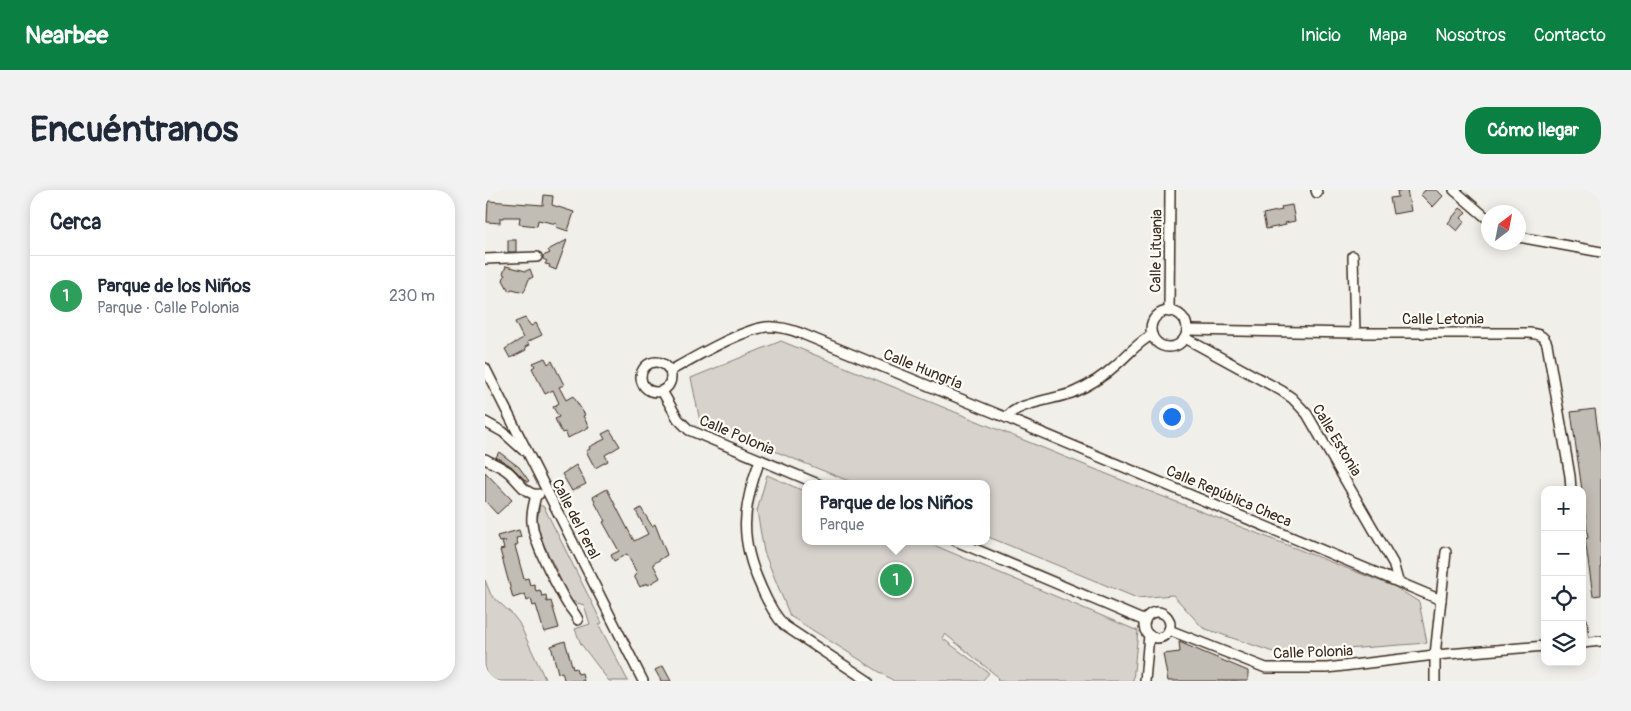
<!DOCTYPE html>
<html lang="es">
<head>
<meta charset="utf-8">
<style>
  body { margin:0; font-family:Pangolin,sans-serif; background:#f2f2f3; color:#1f2937 }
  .controls { position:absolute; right:15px; bottom:15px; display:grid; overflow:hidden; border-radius:10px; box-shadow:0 2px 12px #0003 }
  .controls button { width:45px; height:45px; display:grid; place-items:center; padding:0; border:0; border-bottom:1px solid #e0e1e3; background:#fff; color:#1f2937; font:25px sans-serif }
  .compass { position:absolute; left:996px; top:15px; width:45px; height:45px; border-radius:50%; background:#fff; box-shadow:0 2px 12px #0003; rotate:32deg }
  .you { position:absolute; left:686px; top:226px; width:18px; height:18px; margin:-12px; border:4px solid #fff; border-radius:50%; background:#1a73e8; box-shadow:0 0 0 8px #1a73e833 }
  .badge { display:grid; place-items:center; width:32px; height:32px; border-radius:50%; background:#0b8043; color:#fff; font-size:16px; font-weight:700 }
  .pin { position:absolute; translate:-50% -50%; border:2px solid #fff; box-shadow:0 1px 5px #0006 }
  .popup { position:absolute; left:317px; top:290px; width:188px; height:65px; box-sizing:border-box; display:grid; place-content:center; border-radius:10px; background:#fff; filter:drop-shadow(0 1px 4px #0005); font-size:16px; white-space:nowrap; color:#747a83 }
  .popup b { font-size:19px; color:#1f2937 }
  .popup::after { content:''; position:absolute; left:50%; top:100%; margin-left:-10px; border:10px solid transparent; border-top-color:#fff }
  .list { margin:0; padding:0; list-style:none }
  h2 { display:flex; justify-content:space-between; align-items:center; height:65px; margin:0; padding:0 20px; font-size:21px }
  h2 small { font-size:16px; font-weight:400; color:#747a83 }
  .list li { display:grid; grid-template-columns:32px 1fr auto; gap:15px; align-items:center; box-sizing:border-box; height:80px; padding:0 20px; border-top:1px solid #e0e1e3 }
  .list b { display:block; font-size:19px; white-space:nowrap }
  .list p { margin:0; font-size:16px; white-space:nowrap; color:#747a83 }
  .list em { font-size:16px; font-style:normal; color:#747a83 }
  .icon { flex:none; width:28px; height:28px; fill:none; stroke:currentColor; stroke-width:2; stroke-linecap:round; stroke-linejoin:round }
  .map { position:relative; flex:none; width:1116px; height:491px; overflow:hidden; border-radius:20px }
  header { display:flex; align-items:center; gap:30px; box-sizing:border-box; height:70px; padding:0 25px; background:#0b8043; color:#fff }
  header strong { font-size:24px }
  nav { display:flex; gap:28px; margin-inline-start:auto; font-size:18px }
  .intro { display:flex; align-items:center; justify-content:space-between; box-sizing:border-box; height:120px; padding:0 30px }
  h1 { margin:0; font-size:35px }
  .button { padding:12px 22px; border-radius:20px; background:#0b8043; color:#fff; font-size:18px; font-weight:700 }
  main { display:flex; gap:30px; padding:0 30px }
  aside { flex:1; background:#fff; border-radius:20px; box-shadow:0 2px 12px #0003 }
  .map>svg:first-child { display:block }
</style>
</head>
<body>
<header>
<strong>Nearbee</strong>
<nav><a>Inicio</a><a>Mapa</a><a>Nosotros</a><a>Contacto</a></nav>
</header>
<div class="intro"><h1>Encuéntranos</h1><a class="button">Cómo llegar</a></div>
<main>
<aside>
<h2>Cerca<small></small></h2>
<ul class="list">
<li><span class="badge" style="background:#2e9e5b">1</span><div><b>Parque de los Niños</b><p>Parque · Calle Polonia</p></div><em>230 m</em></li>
</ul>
</aside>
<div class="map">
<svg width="1116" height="491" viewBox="0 0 1116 491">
  <rect width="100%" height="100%" fill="#f1efea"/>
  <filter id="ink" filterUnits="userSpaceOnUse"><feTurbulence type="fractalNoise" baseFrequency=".02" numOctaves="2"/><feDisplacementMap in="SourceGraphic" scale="10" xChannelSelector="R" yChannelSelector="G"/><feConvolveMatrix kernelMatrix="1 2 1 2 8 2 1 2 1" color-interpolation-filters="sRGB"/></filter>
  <g filter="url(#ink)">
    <g fill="#e3e0da">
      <polygon points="185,205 198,225 217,241 274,262 351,294 321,294 321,296 278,279 272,302 267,340 270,364 280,390 296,424 314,440 391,491 373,491 305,445 290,433 275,408 260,374 256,347 256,319 267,272 203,244 191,233 175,207"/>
      <polygon points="454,351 490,351 656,422 651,434"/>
    </g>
    <g fill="#d7d2cc" stroke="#897e75">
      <polygon points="296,151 661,300 910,397 934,412 942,453 794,464 718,438 688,405 652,408 501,346 501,294 371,294 215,231 206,188"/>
      <polygon points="282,285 321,302 321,351 439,351 653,441 648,491 513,491 512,486 460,444 457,448 504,483 497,491 409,491 305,426 279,362 272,321"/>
      <polygon points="55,315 59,317 117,433 114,435 143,491 124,491 96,454 90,439 105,434 99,415 86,411 57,351 52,331"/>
      <polygon points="0,390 6,405 27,424 34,433 61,491 0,491"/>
    </g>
    <g fill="#c1bcb4" stroke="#3b2a1e">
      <polygon points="922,0 926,21 908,24 905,8 913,7 912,1"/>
      <polygon points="940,0 952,0 958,6 948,17 936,5"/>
      <polygon points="59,5 68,6 67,15 89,22 83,41 71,37 72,34 53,30 52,36 34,34 35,27 18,27 18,28 15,28 15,33 2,32 3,11 58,15"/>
      <polygon points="807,15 810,31 800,33 801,35 781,39 778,24 797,20 796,17"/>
      <polygon points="975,18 981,22 976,28 980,31 972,41 963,33"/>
      <rect x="23" y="50" width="8" height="12"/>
      <polygon points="82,50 71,80 64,77 65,75 60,74 62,71 58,69 58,66 65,63 63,60"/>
      <polygon points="21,76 41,81 45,79 48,87 44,89 39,102 27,99 24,101 18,90 20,85 18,84"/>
      <polygon points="40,128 46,136 51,133 57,145 42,152 44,155 40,157 41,160 25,168 20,159 38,148 30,132"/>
      <polygon points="60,168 63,174 67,171 79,195 74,197 81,210 88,206 100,225 98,226 104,237 83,248 80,242 77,243 70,229 74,227 68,217 74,213 68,200 60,204 47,178 50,176 48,173"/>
      <polygon points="1110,219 1116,265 1116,405 1108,406 1100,349 1103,348 1097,300 1086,222"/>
      <polygon points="125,240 135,256 120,265 123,271 110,278 101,261 105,259 104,257 120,249 117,244"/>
      <polygon points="14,262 34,277 44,291 42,292 26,276 11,267"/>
      <polygon points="91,275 101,294 87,301 77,284"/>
      <polygon points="0,282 27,310 12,324 0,311"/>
      <polygon points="122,299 149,351 163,344 151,321 156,318 167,336 170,334 182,365 168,374 175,388 163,395 162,393 155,397 149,386 152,383 142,364 129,371 126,365 134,361 118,332 120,331 109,311 110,311 108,307"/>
      <polygon points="34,340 36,347 31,348 33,354 30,356 39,389 43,388 45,395 49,394 51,401 55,400 57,406 61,405 62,412 66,411 74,438 59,442 51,415 48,416 46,409 42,411 40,404 28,408 15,360 19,359 17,352 21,351 14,352 12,346"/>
      <polygon points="80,451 88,479 91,478 93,484 97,483 99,491 78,491 79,489 77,482 73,483 66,456"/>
      <polygon points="694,452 763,481 763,491 683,491 678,464 695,462"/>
      <polygon points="178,476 186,491 176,491 174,487 170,480"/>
    </g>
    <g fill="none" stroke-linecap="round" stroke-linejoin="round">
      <defs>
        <g id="minor">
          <polyline points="831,0 832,3"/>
          <polyline points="969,0 1004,30"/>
          <polyline points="1034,47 1116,62"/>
          <polyline points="868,66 870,143"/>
          <polyline points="0,69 52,67"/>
          <circle cx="684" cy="139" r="18"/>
          <polyline points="684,122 685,0"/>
          <path d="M702,140l168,3h174c9,1 15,2 18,11l23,132 1,14"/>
          <polyline points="700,148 797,201 807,208 822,224 908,373 913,391"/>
          <circle cx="171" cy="187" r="15"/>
          <polyline points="0,178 158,491"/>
          <path d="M185,181c23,-13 71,-41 96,-44 12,-1 23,2 34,6l207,85c6,-15 52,-19 67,-26 16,-7 30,-16 42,-27 12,-10 22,-23 36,-30"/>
          <polyline points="177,201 193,229 204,240 333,294"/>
          <polyline points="522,228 956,410"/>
          <polyline points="0,232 18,242 38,260"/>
          <path d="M0,269c7,4 15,7 22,12 10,7 19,26 32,23"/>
          <path d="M275,270c-18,48 -21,79 1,127 6,14 13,28 24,39l83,55"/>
          <path d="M51,305c-2,9 -5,18 -4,27 2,22 22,58 33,78 4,8 10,12 13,20"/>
          <polyline points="471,351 660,431"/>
          <circle cx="672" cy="435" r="13"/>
          <polyline points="1097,432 1099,453"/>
          <polyline points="684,440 781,478 842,478 950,465 1060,456"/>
          <polyline points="1097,453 1116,451"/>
          <polyline points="660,491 664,445"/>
          <polyline points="950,491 950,465 961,362"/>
        </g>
      </defs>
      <use href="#minor" stroke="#3b2a1e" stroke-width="12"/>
      <use href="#minor" stroke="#fdfcf7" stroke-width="9"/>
    </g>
  </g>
  <g text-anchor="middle" stroke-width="4.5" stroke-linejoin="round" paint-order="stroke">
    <g font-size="15" fill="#3b2a1e" stroke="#fdfcf7">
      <text transform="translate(671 61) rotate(-89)" y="5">Calle Lituania</text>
      <text x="958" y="134">Calle Letonia</text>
      <text transform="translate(438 179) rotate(22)" y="5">Calle Hungría</text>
      <text transform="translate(252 245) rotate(23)" y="5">Calle Polonia</text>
      <text transform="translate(852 250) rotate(59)" y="5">Calle Estonia</text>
      <text transform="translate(744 306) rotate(23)" y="5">Calle República Checa</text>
      <text transform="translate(91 329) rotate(63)" y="5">Calle del Peral</text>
      <text transform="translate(828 462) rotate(-2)" y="5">Calle Polonia</text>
    </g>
  </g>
</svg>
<div class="controls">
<button>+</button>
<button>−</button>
<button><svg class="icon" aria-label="locate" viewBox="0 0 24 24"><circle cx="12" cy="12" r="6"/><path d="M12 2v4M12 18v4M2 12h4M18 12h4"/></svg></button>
<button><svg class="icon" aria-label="layers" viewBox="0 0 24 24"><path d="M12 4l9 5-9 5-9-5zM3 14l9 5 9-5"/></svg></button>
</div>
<svg class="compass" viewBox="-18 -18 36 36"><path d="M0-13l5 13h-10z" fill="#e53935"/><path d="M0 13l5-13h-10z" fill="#747a83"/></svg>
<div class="you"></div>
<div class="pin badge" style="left:411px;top:390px;background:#2e9e5b">1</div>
<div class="popup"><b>Parque de los Niños</b>Parque</div>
</div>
</main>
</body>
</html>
